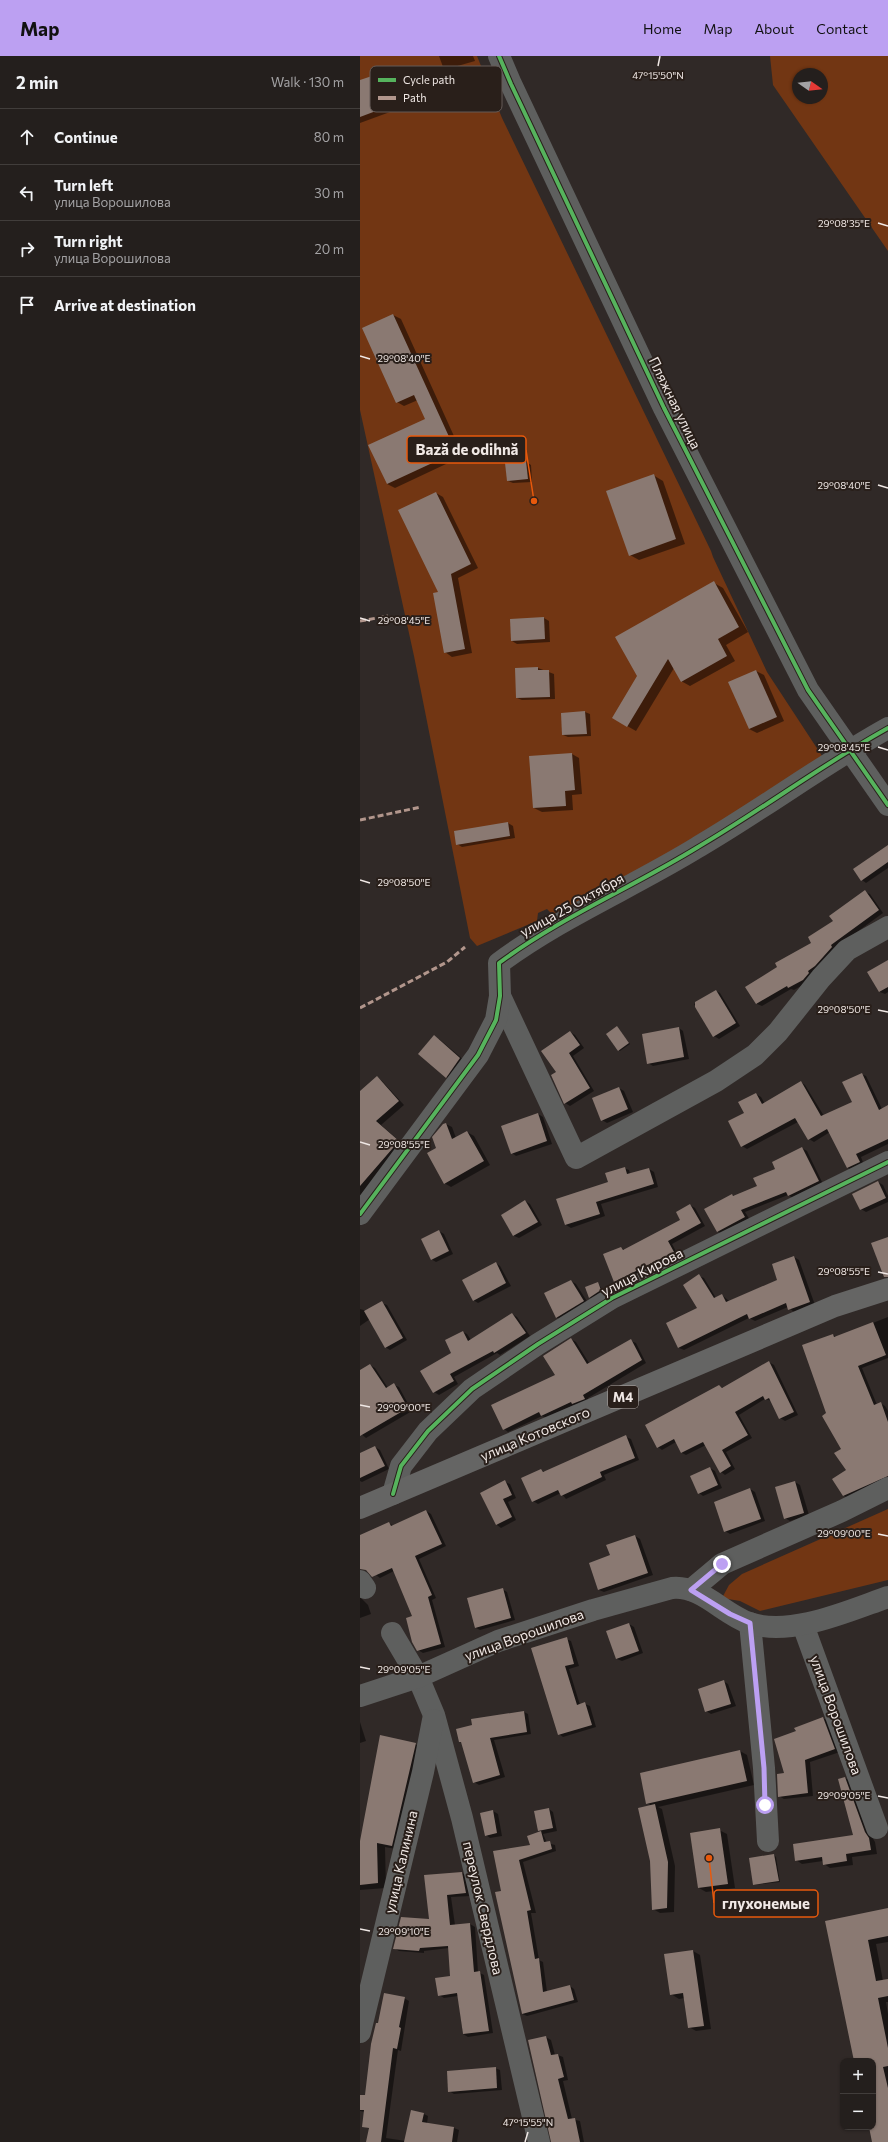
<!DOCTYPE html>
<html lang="en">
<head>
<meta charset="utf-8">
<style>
  body { margin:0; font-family:Commissioner,sans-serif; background:#2c2726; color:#f1f3f6 }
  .controls { position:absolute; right:12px; bottom:12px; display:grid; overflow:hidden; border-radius:8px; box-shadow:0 1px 3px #0004 }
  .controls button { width:36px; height:36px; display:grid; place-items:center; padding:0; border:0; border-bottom:1px solid #413d3b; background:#241f1d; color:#f1f3f6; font:20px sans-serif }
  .compass { position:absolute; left:432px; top:12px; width:36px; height:36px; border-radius:50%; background:#241f1d; box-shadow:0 1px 3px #0004; rotate:104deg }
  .stop { position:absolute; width:12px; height:12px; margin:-9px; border:3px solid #bca0f2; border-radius:50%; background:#fff }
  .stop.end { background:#bca0f2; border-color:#fff; box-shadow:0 1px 4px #0008 }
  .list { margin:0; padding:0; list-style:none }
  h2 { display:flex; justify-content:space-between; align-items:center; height:52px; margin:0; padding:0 16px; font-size:17px }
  h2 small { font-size:13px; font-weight:400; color:#a3a2a4 }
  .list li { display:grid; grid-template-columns:26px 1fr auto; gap:12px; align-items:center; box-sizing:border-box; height:56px; padding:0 16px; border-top:1px solid #413d3b }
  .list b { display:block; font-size:15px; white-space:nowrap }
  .list p { margin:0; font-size:13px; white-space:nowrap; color:#a3a2a4 }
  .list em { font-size:13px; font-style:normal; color:#a3a2a4 }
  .icon { flex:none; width:22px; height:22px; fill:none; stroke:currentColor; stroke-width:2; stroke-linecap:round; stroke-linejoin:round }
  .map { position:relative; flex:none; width:528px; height:2086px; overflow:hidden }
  header { display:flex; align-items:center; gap:24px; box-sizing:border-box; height:56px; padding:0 20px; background:#bca0f2; color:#111 }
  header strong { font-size:19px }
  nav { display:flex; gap:22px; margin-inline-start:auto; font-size:14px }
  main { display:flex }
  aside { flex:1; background:#241f1d }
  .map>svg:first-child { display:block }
</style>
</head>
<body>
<header>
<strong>Map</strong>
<nav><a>Home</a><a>Map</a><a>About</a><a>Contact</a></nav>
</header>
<main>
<aside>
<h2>2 min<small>Walk · 130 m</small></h2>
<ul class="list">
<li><svg class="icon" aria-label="ahead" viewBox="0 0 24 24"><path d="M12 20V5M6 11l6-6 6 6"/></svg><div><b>Continue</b></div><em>80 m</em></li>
<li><svg class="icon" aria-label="left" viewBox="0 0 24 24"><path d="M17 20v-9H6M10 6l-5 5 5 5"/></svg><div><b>Turn left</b><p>улица Ворошилова</p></div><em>30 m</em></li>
<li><svg class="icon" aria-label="right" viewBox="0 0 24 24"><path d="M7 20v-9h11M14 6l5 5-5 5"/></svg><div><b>Turn right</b><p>улица Ворошилова</p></div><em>20 m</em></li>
<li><svg class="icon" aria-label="arrive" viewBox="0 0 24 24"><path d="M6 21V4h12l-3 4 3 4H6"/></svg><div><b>Arrive at destination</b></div></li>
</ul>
</aside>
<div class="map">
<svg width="528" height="2086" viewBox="0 0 528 2086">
  <rect width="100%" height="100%" fill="#302927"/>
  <g fill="#723613" fill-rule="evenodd">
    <polygon points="0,0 117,0 142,62 351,495 353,501 407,616 464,703 235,841 192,858 187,853 178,857 177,865 117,890 110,882 54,600 0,354"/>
    <path d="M410,0h118v195l-115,-166zM438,18h24v24h-24z"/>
    <polygon points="528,1453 528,1524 400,1555 380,1545 362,1542 369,1529 382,1518"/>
  </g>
  <g fill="#0007">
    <polygon points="79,0 113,0 115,5 87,13 83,11"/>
    <polygon points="12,21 20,25 30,56 0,67 0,25"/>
    <polygon points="33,259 41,263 103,400 35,432 27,428 66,363 58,344 44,350 37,346"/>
    <polygon points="166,406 171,409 172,426 153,427 148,425"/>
    <polygon points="293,419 303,425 325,488 279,504 270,499"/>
    <polygon points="76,437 83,441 118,512 98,522 112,597 92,601 85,596 79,537"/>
    <polygon points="354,527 363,532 388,576 366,589 375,605 330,630 321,625 314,612 276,675 253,662"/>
    <polygon points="184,562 189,565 190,586 157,588 152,585"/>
    <polygon points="178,612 194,618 195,643 162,644 157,642"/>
    <polygon points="396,615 404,619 424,665 397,677 389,673"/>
    <polygon points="225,656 230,658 231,680 208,681 203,679"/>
    <polygon points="212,698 219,702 222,738 212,739 213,754 182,756 174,752"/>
    <polygon points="148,767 153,770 155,782 102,791 97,788"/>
    <polygon points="528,790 528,812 506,827 502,824"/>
    <polygon points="505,836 510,838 523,857 475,892 448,926 434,934 431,933 402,950 397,948 387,931 453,888"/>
    <polygon points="528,905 528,936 525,938 520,936 509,916"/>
    <polygon points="356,935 360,937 380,970 359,983 354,980 334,948"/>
    <polygon points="257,972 270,988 260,995 258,994"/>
    <polygon points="319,972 323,975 329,1003 293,1010 288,1007"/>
    <polygon points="210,976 215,979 224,992 213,1000 234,1035 210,1050 205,1047"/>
    <polygon points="79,983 105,1005 91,1023 86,1021"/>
    <polygon points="501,1018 506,1020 522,1053 528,1050 528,1088 501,1101 504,1109 492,1114 488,1112 470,1076 454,1086 449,1083 438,1066 387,1093 382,1090 385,1057 379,1047 396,1038 401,1041 405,1048 441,1026 445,1029 464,1060 493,1046"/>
    <polygon points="17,1021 22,1025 44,1049 21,1069 44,1089 0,1140 0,1037"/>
    <polygon points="259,1032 264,1035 273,1056 247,1067 242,1064"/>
    <polygon points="178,1058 183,1061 192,1088 156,1100 152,1097"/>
    <polygon points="86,1068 92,1071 96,1082 107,1076 114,1080 130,1109 91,1131 84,1127 77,1092"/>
    <polygon points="442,1092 447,1095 463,1128 433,1142 428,1139 385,1156 390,1164 362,1178 358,1176 372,1139 375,1140 398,1131"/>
    <polygon points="264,1112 269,1114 270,1118 289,1113 294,1116 298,1131 241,1148 245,1160 211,1172 206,1169 198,1144 249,1127"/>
    <polygon points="518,1126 523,1129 528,1140 528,1146 506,1156 501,1153"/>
    <polygon points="165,1145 170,1148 182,1169 159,1182 154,1180 142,1159"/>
    <polygon points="330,1149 335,1152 345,1170 312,1188 318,1199 260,1229 255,1226 244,1199 261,1192 265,1194 322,1164"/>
    <polygon points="79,1175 84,1178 93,1198 76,1206 71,1203"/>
    <polygon points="434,1201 439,1204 455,1249 434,1256 428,1251 395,1265 389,1262 324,1294 319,1292 308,1267 339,1253 339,1220 344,1222 356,1242 362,1239 369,1245 418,1224"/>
    <polygon points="136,1207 140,1210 151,1230 118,1247 113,1244"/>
    <polygon points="211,1225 216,1228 228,1247 201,1264 196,1261"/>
    <polygon points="238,1227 243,1235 231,1242 229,1241"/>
    <polygon points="22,1247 27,1249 47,1284 30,1294 25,1291 10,1263 0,1270 0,1253 7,1255"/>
    <polygon points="152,1258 157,1261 170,1280 140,1299 137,1297 94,1321 98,1328 79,1339 74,1336 103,1276 107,1278 111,1284"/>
    <polygon points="528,1261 528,1302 502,1312 517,1349 520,1347 525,1350 528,1355 528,1423 489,1442 484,1440 473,1423 487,1414 482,1393 468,1357 473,1279 477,1281"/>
    <polygon points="211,1283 216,1286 229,1307 271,1285 276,1287 286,1307 228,1342 229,1346 217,1350 214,1349 187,1362 182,1360 148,1376 144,1373 196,1320"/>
    <polygon points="409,1306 414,1309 438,1359 425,1365 420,1362 412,1345 405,1343 379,1359 392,1382 366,1396 375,1413 365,1419 361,1416 346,1389 326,1399 322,1397 316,1386 302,1394 298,1391 359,1330 364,1332"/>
    <polygon points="10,1309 15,1312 28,1332 34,1329 39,1331 52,1355 6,1382 0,1377 0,1316"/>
    <polygon points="266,1381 271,1383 279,1404 244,1419 246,1424 206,1443 201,1437 178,1448 173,1445 181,1414 185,1416"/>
    <polygon points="15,1391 20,1394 29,1413 2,1426 0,1425 0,1398"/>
    <polygon points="350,1412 355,1415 362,1432 343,1440 339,1437"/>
    <polygon points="145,1426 150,1428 156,1442 148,1446 156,1464 141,1472 137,1469"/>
    <polygon points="435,1426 440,1429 449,1459 430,1465 425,1462"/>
    <polygon points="390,1433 395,1436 405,1465 370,1478 365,1475"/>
    <polygon points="66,1455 71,1458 86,1490 59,1503 76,1542 72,1544 85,1591 63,1597 58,1594 54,1561 34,1515 20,1522 16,1519 0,1480 29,1467 34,1470"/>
    <polygon points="275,1480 280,1483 293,1519 244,1536 239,1534 251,1500"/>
    <polygon points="142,1533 147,1536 155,1564 120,1574 116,1572"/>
    <polygon points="0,1541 8,1549 11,1558 0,1562"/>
    <polygon points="269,1568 274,1571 283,1597 262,1605 257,1603"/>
    <polygon points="206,1583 211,1585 219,1610 209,1613 220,1649 225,1648 230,1650 236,1671 203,1681 199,1678"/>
    <polygon points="363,1625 368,1628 376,1650 351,1658 346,1655"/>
    <polygon points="164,1656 168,1658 171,1678 134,1684 145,1721 119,1729 114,1726 103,1687 100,1686"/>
    <polygon points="463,1662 468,1665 480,1696 450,1706 453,1740 424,1743 419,1740 437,1676"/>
    <polygon points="0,1666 6,1685 0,1687"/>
    <polygon points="55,1688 64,1693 41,1794 25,1791 26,1832 0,1834 0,1791"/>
    <polygon points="380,1695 387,1699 394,1729 298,1751 302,1753 315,1810 314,1856 300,1857 293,1853 292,1750 287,1747"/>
    <polygon points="485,1722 491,1725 512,1781 515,1786 517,1798 492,1801 493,1809 470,1812 464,1808 463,1805 442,1808 436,1804 495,1780"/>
    <polygon points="189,1753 193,1756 197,1775 183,1778 187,1787 195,1789 196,1795 163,1806 176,1857 171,1857 179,1904 183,1906 187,1936 210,1930 214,1933 218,1946 167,1960 162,1958 135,1796 171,1790 168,1780 182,1776 179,1775"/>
    <polygon points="133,1755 138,1758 142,1780 130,1782 126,1779"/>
    <polygon points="359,1774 367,1778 375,1832 346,1836 339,1832"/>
    <polygon points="414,1799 416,1801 420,1826 394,1829"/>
    <polygon points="102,1817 107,1820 111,1840 91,1841 95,1869 110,1868 115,1871 118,1916 124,1919 133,1977 108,1981 103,1978 98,1940 84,1942 79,1939 91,1921 89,1892 64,1895 64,1897 39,1895 34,1892 70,1864 65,1820"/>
    <polygon points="528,1853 528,1886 516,1888 523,1925 528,1924 528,1946 526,1946 528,1958 528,2086 513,2086 510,2071 513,2071 513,2005 495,2005 466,1866"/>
    <polygon points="333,1895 340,1899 351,1973 336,1975 329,1971 325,1942 319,1943 311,1938"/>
    <polygon points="44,1942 49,1945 41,1995 38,1994 26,2082 46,2085 64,2058 68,2060 67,2068 94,2072 99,2074 97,2086 7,2086 10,2073 3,2070 5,2056 0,2055 0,2040 6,2041 19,1968"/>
    <polygon points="186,1981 191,1984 195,1999 198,1999 203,2001 208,2024 203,2025 212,2063 220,2065 224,2086 192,2086"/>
    <polygon points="135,2012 140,2014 142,2034 94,2038 89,2035"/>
  </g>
  <g fill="#8a7972">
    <polygon points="12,20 24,52 0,61 0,24"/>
    <polygon points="33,258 96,396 27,428 8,389 65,363 54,339 36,347 2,272"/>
    <polygon points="166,405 168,423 147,425 145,407"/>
    <polygon points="294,418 316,483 269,500 246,435"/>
    <polygon points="76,436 111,508 91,518 105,593 84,597 73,537 78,536 38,454"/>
    <polygon points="354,525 379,571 358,583 367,600 321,626 308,603 267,671 252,662 277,620 255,581"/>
    <polygon points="184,561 185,583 151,585 150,563"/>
    <polygon points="178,611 178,614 189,614 190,641 156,642 155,612"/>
    <polygon points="396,614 417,661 389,673 368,626"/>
    <polygon points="225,655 227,678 202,679 201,657"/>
    <polygon points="212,697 215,734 205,735 206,750 173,752 169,700"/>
    <polygon points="148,766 150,780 96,789 94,775"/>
    <polygon points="528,789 528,806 501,825 493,813"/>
    <polygon points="505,834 519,854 471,889 472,891 455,910 448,915 449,917 443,924 428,932 427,930 396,948 385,931 417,911 415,907 451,887 448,881 473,865 469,860"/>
    <polygon points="528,904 528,931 519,936 507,916"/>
    <polygon points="356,934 376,967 353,981 335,951 335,946"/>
    <polygon points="257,970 269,987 258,995 246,978"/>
    <polygon points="319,971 324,1001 287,1008 282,978"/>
    <polygon points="210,975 220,989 209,997 230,1032 204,1048 191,1019 196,1016 181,995"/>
    <polygon points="74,979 100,1002 86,1022 58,998"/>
    <polygon points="502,1017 519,1054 528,1049 528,1083 496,1098 500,1106 487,1112 467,1073 448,1084 435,1062 381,1091 368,1065 384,1057 378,1046 396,1037 402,1048 441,1025 461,1060 492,1046 482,1026"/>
    <polygon points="17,1020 39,1045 16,1065 39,1085 0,1130 0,1035"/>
    <polygon points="259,1031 268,1053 241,1065 232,1042"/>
    <polygon points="178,1057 187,1085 151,1098 141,1070"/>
    <polygon points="86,1067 92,1083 107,1075 124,1105 84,1128 67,1097 76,1092 72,1081 83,1068"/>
    <polygon points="442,1091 459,1125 428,1140 426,1136 381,1154 385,1161 357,1176 344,1153 372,1138 373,1140 397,1130 393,1122 415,1113 412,1106"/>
    <polygon points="265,1111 267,1118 289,1112 294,1128 236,1146 240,1158 205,1169 196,1143 248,1126 245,1117"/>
    <polygon points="518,1125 526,1142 500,1154 492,1138"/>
    <polygon points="165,1144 178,1166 153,1180 141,1159"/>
    <polygon points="330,1148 341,1167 308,1185 314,1196 254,1226 243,1198 261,1191 263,1194 320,1164 316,1156"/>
    <polygon points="79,1174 89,1195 71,1204 61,1183"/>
    <polygon points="528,1181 528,1221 524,1221 511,1187"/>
    <polygon points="434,1200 450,1246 428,1254 426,1247 389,1263 387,1258 318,1292 306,1267 337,1252 323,1229 339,1218 354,1242 362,1238 366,1246 417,1224 412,1208"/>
    <polygon points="136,1206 146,1227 113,1245 102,1224"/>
    <polygon points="211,1224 224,1245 196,1262 184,1237"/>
    <polygon points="238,1226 241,1234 229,1242 225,1231"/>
    <polygon points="22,1245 43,1282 25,1292 4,1255"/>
    <polygon points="152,1257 166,1277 134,1297 133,1295 90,1318 94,1325 73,1337 60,1315 91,1297 85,1284 103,1275 108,1285"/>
    <polygon points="513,1266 526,1299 498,1310 514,1349 521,1346 528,1366 528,1420 483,1440 472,1423 486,1414 474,1397 481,1393 462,1360 466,1357 442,1289 473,1278 474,1281"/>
    <polygon points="211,1282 227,1308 271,1283 282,1304 223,1339 225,1343 212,1348 211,1346 181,1360 179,1356 143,1374 131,1349 195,1319 183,1300"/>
    <polygon points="409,1305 434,1356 419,1363 409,1342 405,1344 403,1340 375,1356 388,1379 362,1394 371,1410 360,1417 343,1386 321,1397 314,1383 297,1392 285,1369 359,1329 362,1332"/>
    <polygon points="10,1308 26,1332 34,1327 48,1352 0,1380 0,1314"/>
    <polygon points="266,1379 275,1402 240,1416 242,1421 201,1440 198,1434 172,1446 161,1422 181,1413 183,1416"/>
    <polygon points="15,1390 25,1410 0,1422 0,1397"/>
    <polygon points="350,1411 358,1429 338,1438 330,1420"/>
    <polygon points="145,1424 152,1439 143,1443 152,1461 136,1469 120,1437"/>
    <polygon points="435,1425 444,1457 424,1463 415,1431"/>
    <polygon points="390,1432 401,1463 364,1476 354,1446"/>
    <polygon points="66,1454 82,1488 55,1500 72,1539 68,1541 81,1588 57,1595 52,1586 46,1562 52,1560 32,1512 12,1521 6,1514 0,1513 0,1479 29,1466 31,1470"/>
    <polygon points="275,1479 288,1517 238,1534 229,1507 250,1499 246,1489"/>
    <polygon points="143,1532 151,1562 115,1572 107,1542"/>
    <polygon points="269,1567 279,1595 256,1603 246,1575"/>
    <polygon points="207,1581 214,1608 205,1610 217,1649 225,1646 232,1669 198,1679 171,1592"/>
    <polygon points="364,1624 371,1648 345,1656 338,1633"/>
    <polygon points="164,1655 167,1676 130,1682 140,1719 113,1727 101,1686 99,1686 96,1673 112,1669 111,1663"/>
    <polygon points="463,1661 475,1693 445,1704 448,1737 418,1741 417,1718 424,1717 414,1683 436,1675 434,1672"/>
    <polygon points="20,1679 56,1687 32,1790 17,1787 18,1827 0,1829 0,1785"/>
    <polygon points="380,1694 387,1725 286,1748 280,1717"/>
    <polygon points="485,1721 505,1776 509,1782 511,1794 486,1798 487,1805 463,1809 462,1801 435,1805 433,1788 493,1779 478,1723"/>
    <polygon points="295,1748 308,1806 307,1852 292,1854 290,1805 278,1752"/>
    <polygon points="189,1752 193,1772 178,1775 174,1755"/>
    <polygon points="133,1754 137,1777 125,1780 120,1757"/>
    <polygon points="360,1772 368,1828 338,1832 330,1777"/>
    <polygon points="181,1775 184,1786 190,1785 192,1793 159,1804 171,1854 167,1855 175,1903 179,1902 183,1936 210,1929 214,1944 162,1958 135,1836 141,1835 133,1795 170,1789 167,1780"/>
    <polygon points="414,1798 419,1825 393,1829 389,1802"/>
    <polygon points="102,1816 106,1837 87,1839 90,1869 110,1867 114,1916 120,1915 129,1975 103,1978 97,1937 78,1940 75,1922 90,1920 88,1890 60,1892 59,1895 33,1893 41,1861 69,1863 64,1819"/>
    <polygon points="528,1852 528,1880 508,1884 516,1925 528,1923 528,1940 518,1942 528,1992 528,2010 523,2011 528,2032 528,2086 512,2086 509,2071 513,2071 513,2005 494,2005 465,1865"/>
    <polygon points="333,1894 344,1970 328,1972 323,1937 310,1939 304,1898"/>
    <polygon points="24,1937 45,1941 39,1971 41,1972 37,1993 33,1992 21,2086 6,2086 9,2072 2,2071 4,2054 0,2054 0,2039 5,2039 11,1988 16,1967 18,1967"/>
    <polygon points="186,1980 191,1999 198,1998 204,2021 198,2023 208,2063 215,2062 220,2086 191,2086 168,1984"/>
    <polygon points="136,2011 137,2032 88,2036 87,2015"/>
    <polygon points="51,2054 64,2057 62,2066 94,2071 92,2086 44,2086"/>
  </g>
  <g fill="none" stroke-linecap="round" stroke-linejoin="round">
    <g stroke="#5e5f5e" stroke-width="22">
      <polyline points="139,0 151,28 304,352 448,634 528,749"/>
      <polyline points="140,940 216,1102 356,1025 395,999 418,976 461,922 487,894 528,871"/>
      <path d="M0,1158l118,-159 18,-35 4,-24 -1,-33c62,-46 134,-76 199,-116 65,-38 125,-83 190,-119"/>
      <polyline points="33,1438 41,1410 68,1375 112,1333 178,1288 252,1242 528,1106"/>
      <polyline points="0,1525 5,1532"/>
      <polyline points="331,1534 362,1508 482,1455 528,1432"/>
      <polyline points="390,1567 404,1712 408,1785"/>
      <polyline points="443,1569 517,1772"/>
      <polyline points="32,1577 58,1621 74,1659 102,1762 179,2086"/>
      <path d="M0,1640l58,-19 80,-36 95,-31 79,-22c29,-3 51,26 77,35 42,14 99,-12 139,-26"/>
      <polyline points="0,1976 63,1716 73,1664"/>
    </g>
    <polyline stroke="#656564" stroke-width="22" points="0,1452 475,1250 528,1233"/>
    <g stroke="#b2968c" stroke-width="3" stroke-dasharray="6 3" stroke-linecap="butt">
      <polyline points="0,565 28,560"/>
      <polyline points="0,764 61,751"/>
      <polyline points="0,952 87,906 105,891"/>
    </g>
    <defs>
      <g id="cycleway">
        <polyline points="139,0 151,28 304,352 448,634 528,749"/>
        <path d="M0,1158l118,-159 18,-35 4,-24 -1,-33c62,-46 134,-76 199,-116 65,-38 125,-83 190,-119"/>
        <polyline points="33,1438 41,1410 68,1375 112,1333 178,1288 252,1242 528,1106"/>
      </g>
    </defs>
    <use href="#cycleway" stroke="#291f1a" stroke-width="6"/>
    <use href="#cycleway" stroke="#56b35d" stroke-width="4"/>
  </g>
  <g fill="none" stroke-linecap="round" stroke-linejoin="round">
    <polyline stroke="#bca0f2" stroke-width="5" points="362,1508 331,1534 370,1558 390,1567 404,1712 405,1749"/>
  </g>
  <path fill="none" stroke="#f0e8e5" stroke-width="1.5" d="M298,10l2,-10M518,167l10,3M0,300l10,3M518,429l10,3M0,562l10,3M518,691l10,3M0,824l10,3M518,954l10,2M0,1086l10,3M518,1216l10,2M0,1349l10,2M518,1478l10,2M0,1611l10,2M518,1740l10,2M0,1873l10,2M165,2086l3,-10"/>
  <g text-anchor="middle" stroke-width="4" stroke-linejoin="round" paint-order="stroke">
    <rect fill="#291f1a" stroke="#b4aca8" stroke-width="1" x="248" y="1330" width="30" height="22" rx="3"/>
    <g font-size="13" font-weight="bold" fill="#f0e8e5">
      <text x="263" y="1346">M4</text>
    </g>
    <g font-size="14" fill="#f0e8e5" stroke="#291f1a">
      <text transform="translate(315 347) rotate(64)" y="5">Пляжная улица</text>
      <text transform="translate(212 849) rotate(-29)" y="5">улица 25 Октября</text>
      <text transform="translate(282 1216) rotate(-27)" y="5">улица Кирова</text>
      <text transform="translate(175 1378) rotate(-23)" y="5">улица Котовского</text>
      <text transform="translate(164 1579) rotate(-20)" y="5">улица Ворошилова</text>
      <text transform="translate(476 1659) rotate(70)" y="5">улица Ворошилова</text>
      <text transform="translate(41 1806) rotate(-77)" y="5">улица Калинина</text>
      <text transform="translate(123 1852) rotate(77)" y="5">переулок Свердлова</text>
    </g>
  </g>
  <rect x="10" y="10" width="132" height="46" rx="6" fill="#291f1a" stroke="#655b57" stroke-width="1"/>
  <rect x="18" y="22" width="18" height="4" fill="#56b35d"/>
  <rect x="18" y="40" width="18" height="4" fill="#b2968c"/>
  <g font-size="11" fill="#f0e8e5">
    <text x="43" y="28">Cycle path</text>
    <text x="43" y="46">Path</text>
  </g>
  <g font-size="10" text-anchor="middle" fill="#f0e8e5" stroke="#291f1a" stroke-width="4" stroke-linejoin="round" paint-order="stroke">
    <text x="298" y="23">47°15'50"N</text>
    <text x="484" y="171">29°08'35"E</text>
    <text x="44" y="306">29°08'40"E</text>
    <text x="484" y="433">29°08'40"E</text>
    <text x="44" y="568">29°08'45"E</text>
    <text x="484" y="695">29°08'45"E</text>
    <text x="44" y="830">29°08'50"E</text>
    <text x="484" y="957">29°08'50"E</text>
    <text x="44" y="1092">29°08'55"E</text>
    <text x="484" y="1219">29°08'55"E</text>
    <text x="44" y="1355">29°09'00"E</text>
    <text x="484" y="1481">29°09'00"E</text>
    <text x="44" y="1617">29°09'05"E</text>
    <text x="484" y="1743">29°09'05"E</text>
    <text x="44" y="1879">29°09'10"E</text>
    <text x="168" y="2070">47°15'55"N</text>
  </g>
  <path fill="none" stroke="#e8590c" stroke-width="1.5" d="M174 445L166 394M349 1802L354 1847"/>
  <g fill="#e8590c" stroke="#291f1a" stroke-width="1.5">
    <circle cx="174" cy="445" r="4"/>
    <circle cx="349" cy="1802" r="4"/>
  </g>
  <g fill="#291f1a" stroke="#e8590c" stroke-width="1.5">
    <rect x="47" y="380" width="119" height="27" rx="4"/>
    <rect x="354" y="1834" width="104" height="27" rx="4"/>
  </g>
  <g font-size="15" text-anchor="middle" font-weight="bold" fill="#f0e8e5">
    <text x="107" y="399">Bază de odihnă</text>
    <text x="406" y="1853">глухонемые</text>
  </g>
</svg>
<div class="controls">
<button>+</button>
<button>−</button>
</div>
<svg class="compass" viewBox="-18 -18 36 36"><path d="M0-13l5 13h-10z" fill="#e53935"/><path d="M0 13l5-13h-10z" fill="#a3a2a4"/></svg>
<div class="stop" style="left:405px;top:1749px"></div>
<div class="stop end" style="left:362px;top:1508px"></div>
</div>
</main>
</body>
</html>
